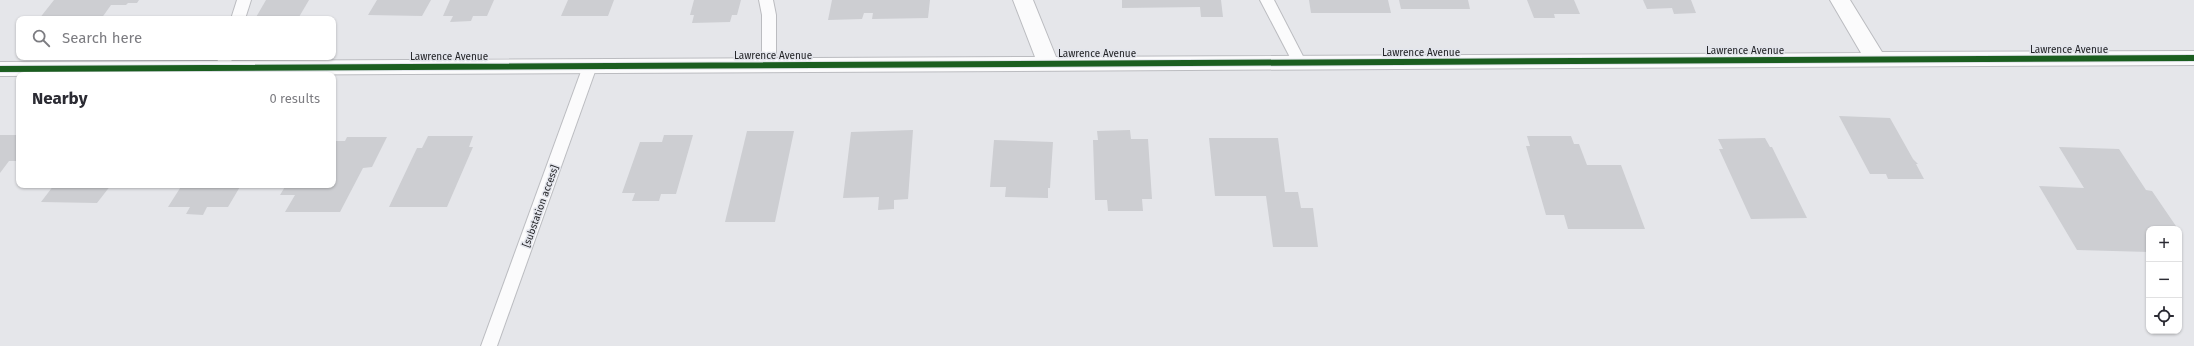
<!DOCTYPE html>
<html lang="en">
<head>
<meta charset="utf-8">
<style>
  body { margin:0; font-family:"Fira Sans",sans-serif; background:#f7f7f7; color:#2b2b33 }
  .controls { position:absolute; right:12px; bottom:12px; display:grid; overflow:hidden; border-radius:8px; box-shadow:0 1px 3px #0004 }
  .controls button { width:36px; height:36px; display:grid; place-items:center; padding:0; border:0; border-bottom:1px solid #e1e1e2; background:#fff; color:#2b2b33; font:20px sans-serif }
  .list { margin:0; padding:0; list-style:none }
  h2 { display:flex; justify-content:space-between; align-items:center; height:52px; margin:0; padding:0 16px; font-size:17px }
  h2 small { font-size:13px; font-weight:400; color:#7c7c81 }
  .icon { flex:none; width:22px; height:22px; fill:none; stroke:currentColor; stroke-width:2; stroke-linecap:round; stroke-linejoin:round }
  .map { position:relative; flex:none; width:2194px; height:346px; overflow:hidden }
  .search { position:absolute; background:#fff; box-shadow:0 1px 3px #0004; left:16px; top:16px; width:320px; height:44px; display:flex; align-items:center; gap:10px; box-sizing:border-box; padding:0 14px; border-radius:8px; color:#7c7c81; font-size:15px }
  .panel { position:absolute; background:#fff; box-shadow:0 1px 3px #0004; left:16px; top:72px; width:320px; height:116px; border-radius:8px }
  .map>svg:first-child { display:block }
</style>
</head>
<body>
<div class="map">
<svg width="2194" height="346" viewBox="0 0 2194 346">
  <rect width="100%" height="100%" fill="#e5e6ea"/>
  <g fill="#cdced2">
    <polygon points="54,0 139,0 137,3 128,3 126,5 111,5 101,19 39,19"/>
    <polygon points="266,0 309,0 299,17 255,19"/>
    <polygon points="377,0 431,0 422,16 368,15"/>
    <polygon points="450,0 494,0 487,16 473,16 471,21 450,22 453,16 443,16"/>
    <polygon points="568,0 614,0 608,16 561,16"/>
    <polygon points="694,0 741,0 737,15 732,15 730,22 692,23 694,15 690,15"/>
    <polygon points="832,0 930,0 928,18 872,19 873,13 864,13 862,19 828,20"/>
    <polygon points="1122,0 1221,0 1223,17 1201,17 1200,7 1122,8"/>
    <polygon points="1309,0 1388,0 1391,13 1311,13"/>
    <polygon points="1399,0 1468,0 1470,9 1401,9"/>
    <polygon points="1527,0 1574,0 1580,14 1554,14 1555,18 1534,18"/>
    <polygon points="1643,0 1691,0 1696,13 1674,14 1672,8 1647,9"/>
    <polygon points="1839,116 1890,118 1913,159 1918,164 1916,164 1924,179 1888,179 1886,174 1870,174"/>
    <polygon points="913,130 908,199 894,200 894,209 878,210 879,197 843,198 851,132"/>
    <polygon points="1130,130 1131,139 1148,139 1152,199 1142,199 1143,211 1108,211 1107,200 1095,200 1093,140 1098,140 1097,131"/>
    <polygon points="747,131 794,131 775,222 725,222"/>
    <polygon points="0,135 19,135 19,158 17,161 9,161 0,173"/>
    <polygon points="664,135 693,135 676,194 661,194 659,201 632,201 635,193 622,193 640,142 662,142"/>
    <polygon points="428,136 473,136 469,147 473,147 447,207 389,207 417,148 422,148"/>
    <polygon points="1527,136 1571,136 1574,144 1579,144 1587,165 1621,165 1645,229 1568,229 1564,215 1546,215 1526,146 1530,146"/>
    <polygon points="347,137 387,137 372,167 363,168 340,212 285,212 295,195 280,195 286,185 333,185 333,141 345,141"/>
    <polygon points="1209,138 1278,138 1285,192 1298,192 1301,208 1313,208 1318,247 1273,247 1266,196 1215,196"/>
    <polygon points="1765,138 1770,147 1772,147 1807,218 1751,219 1719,149 1723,149 1718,139"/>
    <polygon points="994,140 1053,142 1050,188 1048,188 1048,198 1005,197 1006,187 990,187"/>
    <polygon points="2059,147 2119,149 2146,190 2152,191 2178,229 2149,229 2149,252 2077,250 2039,186 2084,188"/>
    <polygon points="54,185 111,185 97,203 41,202"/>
    <polygon points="182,185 241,185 228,207 207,207 203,215 186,214 190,207 168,207"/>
  </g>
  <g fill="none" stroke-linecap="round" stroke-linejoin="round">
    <defs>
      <g id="service">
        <polygon points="237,0 251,0 245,19 231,19"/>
        <polygon points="759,0 773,0 776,15 776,65 774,68 764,68 762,65 762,15"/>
        <polygon points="1260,0 1274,0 1306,62 1304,65 1294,65"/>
        <polygon points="219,57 233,57 227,71 217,71 215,68"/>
        <polygon points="590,61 595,63 597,66 497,346 481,346 583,66 585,63"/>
      </g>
      <polygon id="minor" points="1013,0 1033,0 1056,57 1861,53 1830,0 1850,0 1882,52 2194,51 2194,65 0,76 0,62 1035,57"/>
    </defs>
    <use href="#service" stroke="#bbbcc0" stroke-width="2"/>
    <use href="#minor" stroke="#bbbcc0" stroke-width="2"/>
    <use href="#service" fill="#fbfbfc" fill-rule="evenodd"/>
    <use href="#minor" fill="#fbfbfc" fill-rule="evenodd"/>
    <defs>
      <polyline id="cycleway" points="0,69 2194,58"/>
    </defs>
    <use href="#cycleway" stroke="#e3e5ec" stroke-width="8"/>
    <use href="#cycleway" stroke="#1b5e20" stroke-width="6"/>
  </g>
  <g text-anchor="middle" stroke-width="3" stroke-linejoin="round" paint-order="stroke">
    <g font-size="10" fill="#212225" stroke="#e3e5ec">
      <text x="2069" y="53">Lawrence Avenue</text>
      <text x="1745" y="54">Lawrence Avenue</text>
      <text x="1421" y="56">Lawrence Avenue</text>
      <text x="1097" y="57">Lawrence Avenue</text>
      <text x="773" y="59">Lawrence Avenue</text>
      <text x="449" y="60">Lawrence Avenue</text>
      <text transform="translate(540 206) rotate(-70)" y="4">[substation access]</text>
    </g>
  </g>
</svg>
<div class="controls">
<button>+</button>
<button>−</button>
<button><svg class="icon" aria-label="locate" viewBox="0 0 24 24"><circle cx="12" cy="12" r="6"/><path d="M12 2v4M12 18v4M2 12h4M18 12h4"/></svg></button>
</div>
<div class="search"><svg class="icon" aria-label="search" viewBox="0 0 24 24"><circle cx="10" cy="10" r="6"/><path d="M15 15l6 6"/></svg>Search here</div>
<section class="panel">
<h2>Nearby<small>0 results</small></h2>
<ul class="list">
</ul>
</section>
</div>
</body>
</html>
